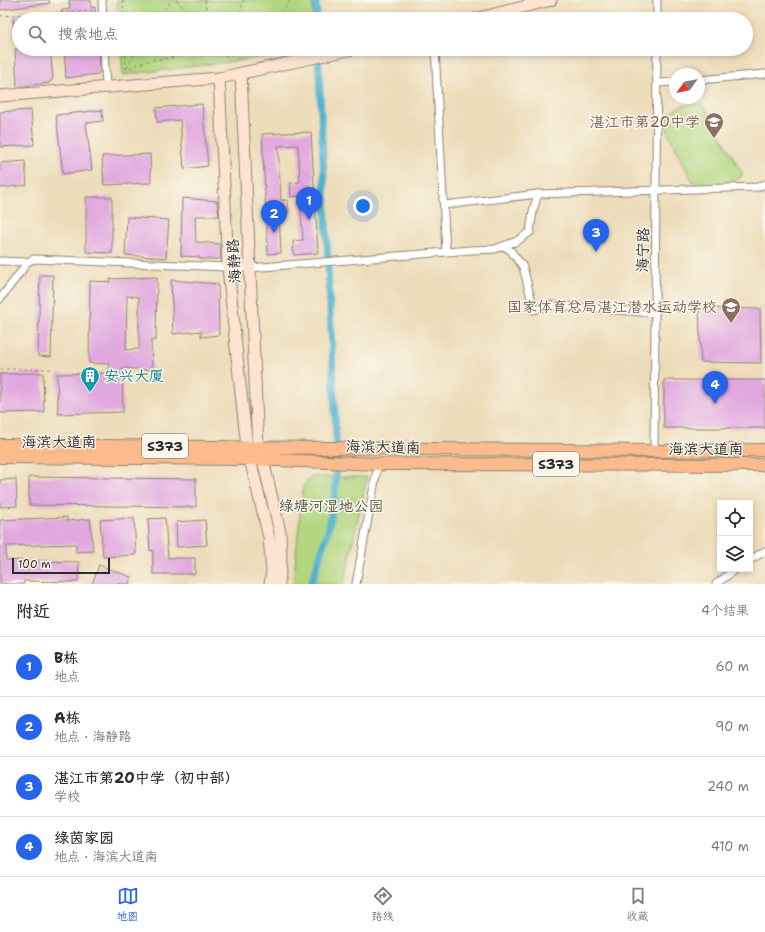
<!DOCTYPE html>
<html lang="zh">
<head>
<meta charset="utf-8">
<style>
  body { margin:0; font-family:"Shantell Sans","LXGW WenKai TC",sans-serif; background:#f2f2f3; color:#2b2b33 }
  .controls { position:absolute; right:12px; bottom:12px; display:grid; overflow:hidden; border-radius:0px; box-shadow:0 2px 6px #0003 }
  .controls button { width:36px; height:36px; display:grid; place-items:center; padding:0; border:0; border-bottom:1px solid #e1e1e2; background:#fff; color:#2b2b33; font:20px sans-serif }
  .compass { position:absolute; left:669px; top:68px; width:36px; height:36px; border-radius:50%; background:#fff; box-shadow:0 2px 6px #0003; rotate:237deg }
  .scale { position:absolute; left:12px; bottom:10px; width:98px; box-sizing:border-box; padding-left:4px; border:2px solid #2b2b2b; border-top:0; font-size:11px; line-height:14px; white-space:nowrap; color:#2b2b2b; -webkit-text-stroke:3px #fbf7ec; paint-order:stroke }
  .you { position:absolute; left:363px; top:206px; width:14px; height:14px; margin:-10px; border:3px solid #fff; border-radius:50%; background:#1a73e8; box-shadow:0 0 0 6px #1a73e833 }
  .badge { display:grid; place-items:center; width:26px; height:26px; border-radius:50%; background:#2563eb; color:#fff; font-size:13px; font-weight:700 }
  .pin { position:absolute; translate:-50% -33px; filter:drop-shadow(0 1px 2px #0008) }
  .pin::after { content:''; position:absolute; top:21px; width:14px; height:12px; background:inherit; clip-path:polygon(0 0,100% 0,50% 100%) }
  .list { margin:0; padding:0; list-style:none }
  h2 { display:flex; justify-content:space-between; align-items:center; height:52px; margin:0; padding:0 16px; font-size:17px }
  h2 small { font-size:13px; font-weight:400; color:#7c7c81 }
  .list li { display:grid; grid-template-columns:26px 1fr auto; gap:12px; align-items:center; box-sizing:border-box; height:60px; padding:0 16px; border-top:1px solid #e1e1e2 }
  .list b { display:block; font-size:15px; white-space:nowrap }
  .list p { margin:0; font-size:13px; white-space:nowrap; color:#7c7c81 }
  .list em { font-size:13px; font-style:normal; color:#7c7c81 }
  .icon { flex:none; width:22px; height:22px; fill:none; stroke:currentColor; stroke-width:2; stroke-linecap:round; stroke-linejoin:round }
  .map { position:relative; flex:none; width:765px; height:584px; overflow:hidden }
  .search { position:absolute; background:#fff; box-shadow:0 2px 6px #0003; left:12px; right:12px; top:12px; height:44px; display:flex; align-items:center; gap:10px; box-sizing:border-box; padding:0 14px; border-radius:22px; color:#7c7c81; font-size:15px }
  .sheet { height:292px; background:#fff }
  nav { display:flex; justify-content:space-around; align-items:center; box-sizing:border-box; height:56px; border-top:1px solid #e1e1e2; background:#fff; font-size:11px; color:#7c7c81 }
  nav a { display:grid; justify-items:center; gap:2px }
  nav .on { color:#2563eb }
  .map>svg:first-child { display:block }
</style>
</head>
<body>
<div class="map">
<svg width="765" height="584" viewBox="0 0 765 584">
  <rect width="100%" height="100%" fill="#fbf7ec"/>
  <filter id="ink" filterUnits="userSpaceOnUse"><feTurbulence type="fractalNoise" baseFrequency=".025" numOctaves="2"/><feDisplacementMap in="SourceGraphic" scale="8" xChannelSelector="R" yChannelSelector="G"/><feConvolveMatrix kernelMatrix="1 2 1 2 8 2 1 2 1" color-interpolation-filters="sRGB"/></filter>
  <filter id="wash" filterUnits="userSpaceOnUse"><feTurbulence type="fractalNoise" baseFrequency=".012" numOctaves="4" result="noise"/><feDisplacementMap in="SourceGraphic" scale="16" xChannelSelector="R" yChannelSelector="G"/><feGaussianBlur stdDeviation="0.9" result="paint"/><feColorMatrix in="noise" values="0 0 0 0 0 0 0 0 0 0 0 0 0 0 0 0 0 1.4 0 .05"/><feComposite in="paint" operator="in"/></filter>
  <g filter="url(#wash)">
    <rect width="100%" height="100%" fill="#eddcb9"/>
    <g fill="#b1d67f" stroke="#6e8055">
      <polygon points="117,0 312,0 313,19 118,19"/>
      <polygon points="121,49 315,49 316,51 123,75"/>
      <polygon points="694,104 702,105 706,109 743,175 730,185 695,186 670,137 666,124 670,113 681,106"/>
      <polygon points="311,477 367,477 344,584 293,584 303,486"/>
    </g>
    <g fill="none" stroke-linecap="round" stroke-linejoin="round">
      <g stroke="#4eb1cd" stroke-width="7">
        <polyline points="316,0 317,19"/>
        <polyline points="311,584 328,531 335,496 337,458 318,49"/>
      </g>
    </g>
    <g id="blocks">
      <g fill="#e1a8df" fill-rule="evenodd">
        <polygon points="0,0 49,0 50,3 0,10"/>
        <polygon points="69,0 91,0 91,8 95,7 96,19 62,19 62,10 70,9"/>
        <polygon points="13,18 19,18 19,41 15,42"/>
        <polygon points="15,49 50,49 53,78 49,83 17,87"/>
        <polygon points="64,49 99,49 100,71 98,74 66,78"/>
        <polygon points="202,104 208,166 184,169 180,120 157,122 156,108"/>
        <polygon points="31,110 34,145 0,147 0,112"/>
        <polygon points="102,110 103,121 86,123 92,170 63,174 56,115"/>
        <polygon points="311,132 318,253 294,255 293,241 303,240 300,196 291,197 290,183 300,182 298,145 278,146 281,200 288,200 289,213 279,213 281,253 268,254 262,134"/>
        <polygon points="150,154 151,183 104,185 102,156"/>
        <polygon points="25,161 27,185 0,188 0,163"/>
        <polygon points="86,197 112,197 112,253 86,252"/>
        <polygon points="182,198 217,201 219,216 195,216 196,242 220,244 221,259 200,259 200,257 181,256"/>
        <polygon points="127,217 169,220 166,258 125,255"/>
        <polygon points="40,275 53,275 51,357 38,356"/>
        <path d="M157,277l-1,63h-5l1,30 -30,-2 1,44 -65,2 -1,-40 52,-1v-9l-20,-1 1,-82 20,1v-3zM127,296l12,1v52l-13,1z"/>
        <polygon points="171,280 218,284 219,335 201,337 201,331 173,334"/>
        <polygon points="699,308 760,309 761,363 701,362"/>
        <polygon points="43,373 44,412 0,413 0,374"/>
        <rect x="664" y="380" width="101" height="48"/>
        <polygon points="29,477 196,479 196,507 29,505"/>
        <polygon points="16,479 17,506 0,507 0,480"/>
        <polygon points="67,517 67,521 90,519 93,551 76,552 76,544 6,546 6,560 79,562 78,582 24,581 24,584 0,584 0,520"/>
        <polygon points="134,518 136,555 103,557 100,520"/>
        <polygon points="165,518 168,558 195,558 195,574 153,574 153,550 150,551 148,519"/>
        <polygon points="205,520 207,545 177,547 176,522"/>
        <polygon points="99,565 131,577 129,584 92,584"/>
      </g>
    </g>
  </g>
  <g filter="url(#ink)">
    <use href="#blocks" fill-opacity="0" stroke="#8c8472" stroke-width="1"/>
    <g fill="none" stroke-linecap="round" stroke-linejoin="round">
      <defs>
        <g id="street">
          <polyline points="102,0 103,19"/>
          <polyline points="657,19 657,0"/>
          <polyline points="104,49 106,87"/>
          <polyline points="435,49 446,252"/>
          <polyline points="699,80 765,74"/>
          <polyline points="657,83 675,82"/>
          <polyline points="444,205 538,194 758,187 765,184"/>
          <polyline points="504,246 511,251 523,267 534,310 550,305 655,313"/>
          <polyline points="0,261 27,262"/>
          <polyline points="0,299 22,270 27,262 34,259 250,268 471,250 495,249 517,241 530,232 533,211 538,194"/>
          <polyline points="654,451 657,49"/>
          <polyline points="750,560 765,551"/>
          <polyline points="356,584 378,464"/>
          <polyline points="716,584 736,569"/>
        </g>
        <g id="secondary">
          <polyline points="475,19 551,0"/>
          <polyline points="241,73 258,447 263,460 280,532 281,559 279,584"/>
          <polyline points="219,78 228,267 237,357 247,447 269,537 272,571 270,584"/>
          <polyline points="0,96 219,78 353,49"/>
        </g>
        <g id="primary">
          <polyline points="0,445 654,451 765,450"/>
          <polyline points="0,457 251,459 378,464 765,465"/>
        </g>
      </defs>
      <use href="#street" stroke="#8c8472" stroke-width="9"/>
      <use href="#secondary" stroke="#8c8472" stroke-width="13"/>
      <use href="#primary" stroke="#8c8472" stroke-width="14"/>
      <g stroke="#8c8472" stroke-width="1" stroke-dasharray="3 3" stroke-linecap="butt">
        <polyline points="123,0 124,19"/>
        <polyline points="176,0 194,19"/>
        <polyline points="205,0 206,9 210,19"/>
        <polyline points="0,16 95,10"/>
        <polyline points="157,19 172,0"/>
        <polyline points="238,19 244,0"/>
        <polyline points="271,19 282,13 290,0"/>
        <polyline points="125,49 126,69 147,61 187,55 231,55 238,49"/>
        <polyline points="220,49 224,55"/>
        <polyline points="222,49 224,53"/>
        <polyline points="225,55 227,49"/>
        <polyline points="127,68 137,49"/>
        <polyline points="0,369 54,369"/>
      </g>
      <use href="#street" stroke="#fff" stroke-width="7"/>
      <use href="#secondary" stroke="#fde4d1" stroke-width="11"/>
      <use href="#primary" stroke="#fbbb8c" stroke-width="12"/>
    </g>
  </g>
  <defs>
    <symbol id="school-pin" viewBox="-11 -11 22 30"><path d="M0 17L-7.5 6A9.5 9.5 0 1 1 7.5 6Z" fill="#8d6e63" stroke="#fbf7ec"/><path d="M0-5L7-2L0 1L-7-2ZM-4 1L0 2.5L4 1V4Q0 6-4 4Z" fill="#fff"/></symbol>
    <symbol id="university-pin" viewBox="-11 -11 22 30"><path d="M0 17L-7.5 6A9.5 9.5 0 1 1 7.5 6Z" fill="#8d6e63" stroke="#fbf7ec"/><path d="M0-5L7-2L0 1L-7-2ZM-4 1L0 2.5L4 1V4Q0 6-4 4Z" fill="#fff"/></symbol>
    <symbol id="building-pin" viewBox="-11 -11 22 30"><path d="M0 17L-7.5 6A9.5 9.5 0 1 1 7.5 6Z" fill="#0f9aa8" stroke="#fbf7ec"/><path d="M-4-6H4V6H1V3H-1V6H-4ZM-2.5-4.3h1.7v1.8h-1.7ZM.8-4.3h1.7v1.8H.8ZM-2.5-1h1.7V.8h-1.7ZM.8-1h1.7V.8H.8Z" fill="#fff"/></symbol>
  </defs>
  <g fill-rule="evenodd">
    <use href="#school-pin" x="703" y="111" width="22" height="30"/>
    <use href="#university-pin" x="720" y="296" width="22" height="30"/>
    <use href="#building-pin" x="79" y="365" width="22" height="30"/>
  </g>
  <g text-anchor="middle" stroke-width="3" stroke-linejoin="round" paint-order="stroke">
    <g fill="#fbf7ec" stroke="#696865" stroke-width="1">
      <rect x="142" y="434" width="46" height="24" rx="3"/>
      <rect x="533" y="452" width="46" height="24" rx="3"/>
    </g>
    <g font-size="14" font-weight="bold" fill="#2b2b2b">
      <text x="165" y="451">S373</text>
      <text x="556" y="469">S373</text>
    </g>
    <g font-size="15" fill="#785e54" stroke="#fbf7ec" text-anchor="end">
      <text x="700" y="127">湛江市第20中学</text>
      <text x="717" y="312">国家体育总局湛江潜水运动学校</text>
    </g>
    <g font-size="15" fill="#2b2b2b" stroke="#fbf7ec">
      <text transform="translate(643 250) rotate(-89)" y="5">海宁路</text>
      <text transform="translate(234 261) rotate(-93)" y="5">海静路</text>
      <text x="59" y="447">海滨大道南</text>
      <text transform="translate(383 447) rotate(1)" y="5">海滨大道南</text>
      <text x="706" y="454">海滨大道南</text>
    </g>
    <g font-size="15" fill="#0d838f" stroke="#fbf7ec" text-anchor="start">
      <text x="104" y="381">安兴大厦</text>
    </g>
    <g font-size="15" fill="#4c5640" stroke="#fbf7ec">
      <text x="331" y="511">绿塘河湿地公园</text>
    </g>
  </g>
</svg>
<div class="controls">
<button><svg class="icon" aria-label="locate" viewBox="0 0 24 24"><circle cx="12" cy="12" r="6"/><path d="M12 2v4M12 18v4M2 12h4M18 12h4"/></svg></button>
<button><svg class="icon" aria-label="layers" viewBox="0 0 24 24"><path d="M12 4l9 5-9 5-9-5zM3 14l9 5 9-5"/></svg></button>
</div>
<svg class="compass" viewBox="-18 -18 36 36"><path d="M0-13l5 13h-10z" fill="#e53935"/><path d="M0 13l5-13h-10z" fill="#7c7c81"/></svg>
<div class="scale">100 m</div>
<div class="you"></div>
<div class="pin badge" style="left:309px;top:220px">1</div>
<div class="pin badge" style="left:274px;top:233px">2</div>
<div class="pin badge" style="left:596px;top:252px">3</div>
<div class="pin badge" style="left:715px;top:404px">4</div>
<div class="search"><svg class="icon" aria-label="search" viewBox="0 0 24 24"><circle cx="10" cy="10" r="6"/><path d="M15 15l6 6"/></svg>搜索地点</div>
</div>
<section class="sheet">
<h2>附近<small>4个结果</small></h2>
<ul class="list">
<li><span class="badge">1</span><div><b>B栋</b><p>地点</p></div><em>60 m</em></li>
<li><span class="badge">2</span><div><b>A栋</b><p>地点 · 海静路</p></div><em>90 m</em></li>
<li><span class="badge">3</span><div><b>湛江市第20中学（初中部）</b><p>学校</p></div><em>240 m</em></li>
<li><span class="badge">4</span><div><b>绿茵家园</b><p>地点 · 海滨大道南</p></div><em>410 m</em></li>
</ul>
</section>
<nav>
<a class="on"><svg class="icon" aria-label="map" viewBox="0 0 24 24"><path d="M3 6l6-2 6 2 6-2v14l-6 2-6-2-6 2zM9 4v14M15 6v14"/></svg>地图</a>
<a><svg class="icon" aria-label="directions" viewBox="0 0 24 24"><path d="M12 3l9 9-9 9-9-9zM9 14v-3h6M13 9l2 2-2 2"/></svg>路线</a>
<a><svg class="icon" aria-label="saved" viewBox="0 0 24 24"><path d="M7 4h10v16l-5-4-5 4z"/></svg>收藏</a>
</nav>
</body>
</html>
